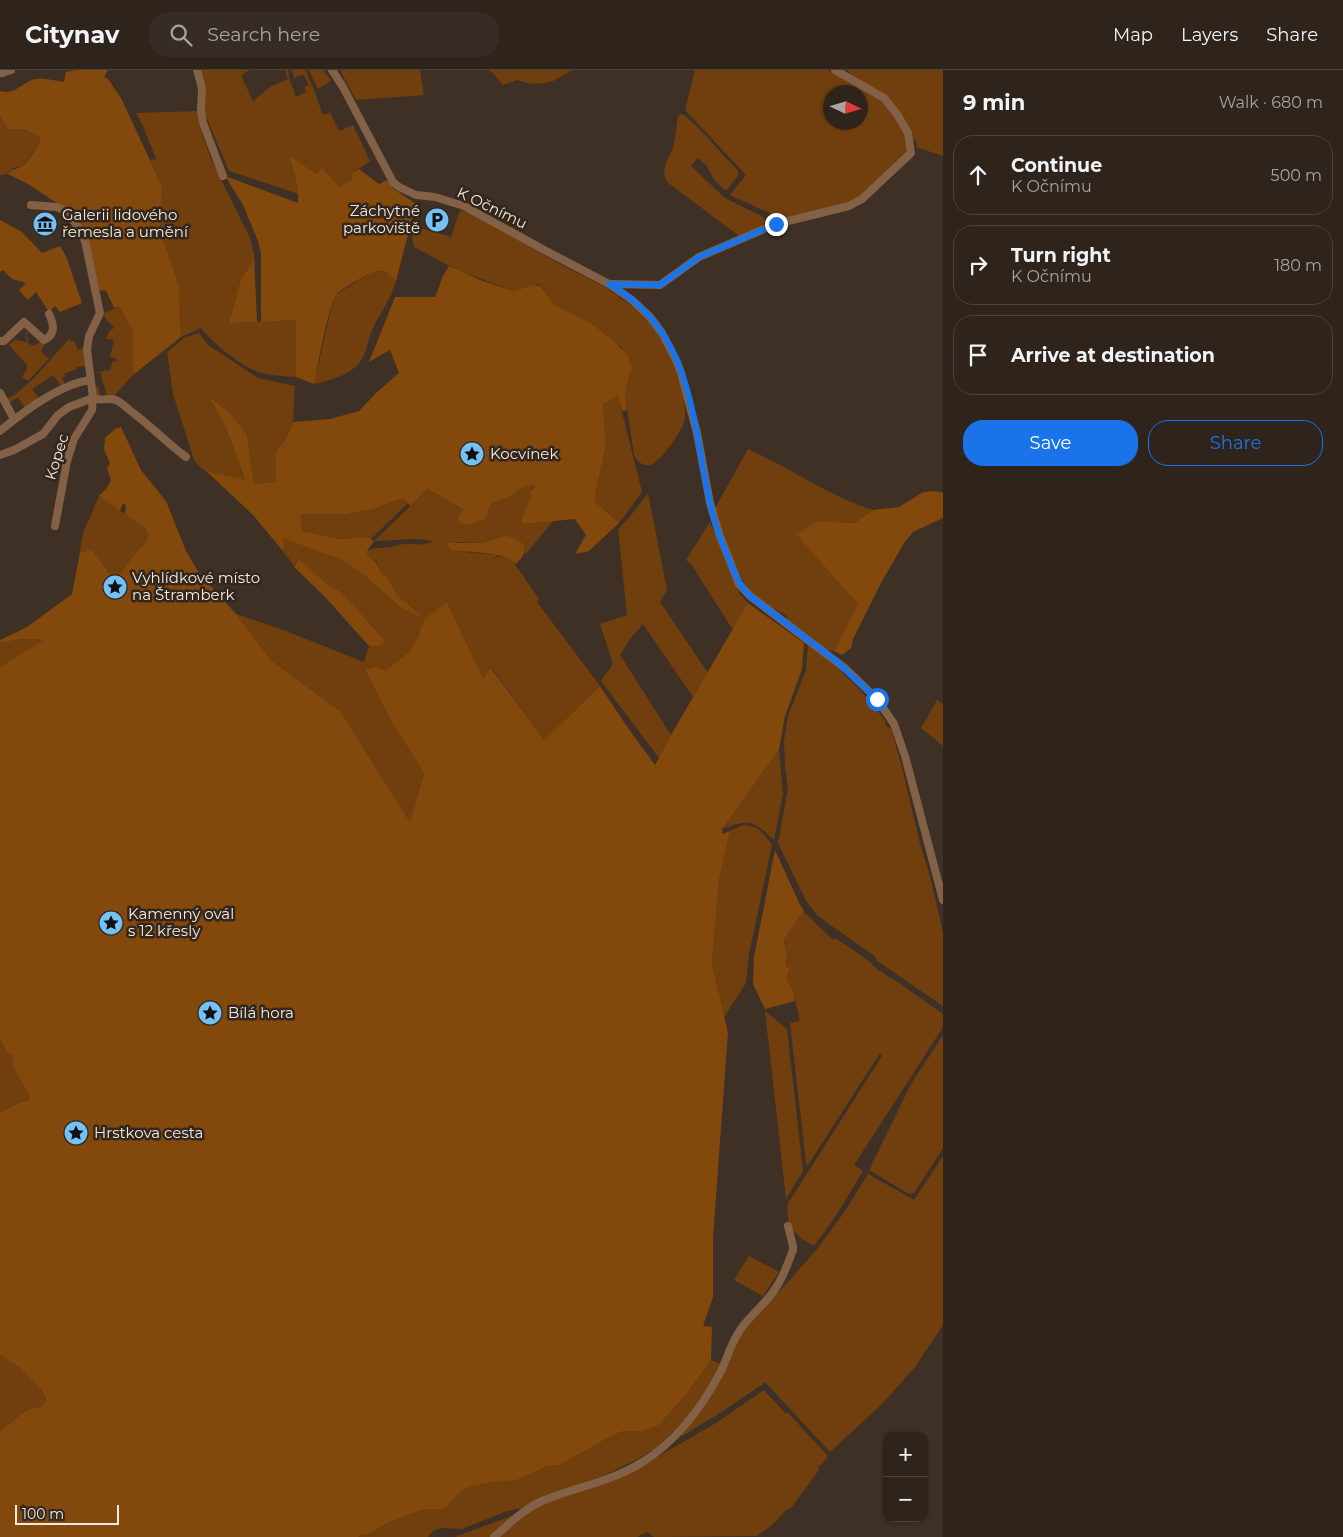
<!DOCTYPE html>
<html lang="en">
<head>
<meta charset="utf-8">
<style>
  body { margin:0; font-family:Montserrat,sans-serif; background:#362c25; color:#f1f3f6 }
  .controls { position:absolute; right:15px; bottom:15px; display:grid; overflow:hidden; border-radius:10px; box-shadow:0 1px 4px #0004 }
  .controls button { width:45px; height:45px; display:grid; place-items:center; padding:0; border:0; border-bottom:1px solid #49413b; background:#2e241c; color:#f1f3f6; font:25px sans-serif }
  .compass { position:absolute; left:823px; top:15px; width:45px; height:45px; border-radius:50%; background:#2e241c; box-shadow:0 1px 4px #0004; rotate:94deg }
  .scale { position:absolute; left:15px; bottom:12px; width:104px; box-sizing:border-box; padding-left:5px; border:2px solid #f3eae3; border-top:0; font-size:14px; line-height:18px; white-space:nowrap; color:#f3eae3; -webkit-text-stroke:4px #33261b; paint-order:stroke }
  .stop { position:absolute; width:15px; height:15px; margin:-11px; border:4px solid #1a73e8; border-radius:50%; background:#fff }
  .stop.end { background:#1a73e8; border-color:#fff; box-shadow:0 1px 5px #0008 }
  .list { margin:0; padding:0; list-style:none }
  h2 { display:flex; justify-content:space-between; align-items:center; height:65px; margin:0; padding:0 20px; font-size:21px }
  h2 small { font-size:16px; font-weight:400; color:#a7a4a3 }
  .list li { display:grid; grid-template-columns:32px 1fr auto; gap:15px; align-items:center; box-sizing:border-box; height:80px; margin:0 10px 10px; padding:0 10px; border:1px solid #49413b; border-radius:20px }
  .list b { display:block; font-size:19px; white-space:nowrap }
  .list p { margin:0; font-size:16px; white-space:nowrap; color:#a7a4a3 }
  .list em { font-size:16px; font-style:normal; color:#a7a4a3 }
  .actions { display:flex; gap:10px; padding:15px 20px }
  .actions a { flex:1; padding:11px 0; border:1px solid #1a73e8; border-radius:20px; text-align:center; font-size:18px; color:#1a73e8 }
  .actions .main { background:#1a73e8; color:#fff }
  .icon { flex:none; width:28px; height:28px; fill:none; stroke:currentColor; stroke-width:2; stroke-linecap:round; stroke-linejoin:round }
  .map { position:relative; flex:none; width:943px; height:1467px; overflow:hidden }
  header { display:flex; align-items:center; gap:30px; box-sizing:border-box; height:70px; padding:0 25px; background:#2e241c; border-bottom:1px solid #49413b }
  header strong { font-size:24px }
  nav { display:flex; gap:28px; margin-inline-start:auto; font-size:18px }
  .search { width:350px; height:45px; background:#362c25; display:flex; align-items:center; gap:12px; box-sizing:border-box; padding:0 18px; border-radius:20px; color:#a7a4a3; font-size:19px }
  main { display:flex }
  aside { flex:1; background:#2e241c }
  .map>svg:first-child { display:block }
</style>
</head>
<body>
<header>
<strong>Citynav</strong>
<div class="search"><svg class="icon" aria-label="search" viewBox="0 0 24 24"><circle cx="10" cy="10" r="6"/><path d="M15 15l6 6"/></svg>Search here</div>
<nav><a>Map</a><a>Layers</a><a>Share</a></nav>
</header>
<main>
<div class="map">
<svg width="943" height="1467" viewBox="0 0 943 1467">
  <rect width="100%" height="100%" fill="#3e3025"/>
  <g fill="#713f0d" fill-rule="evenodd">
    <polygon points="200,0 249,0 241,6 253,31 270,17 288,9 285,0 288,0 289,8 296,27 306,22 304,17 309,15 304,5 300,6 299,5 294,9 292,0 305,0 314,20 323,45 330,42 339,61 353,55 370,91 351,104 353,108 340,119 322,97 317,104 289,85 299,124 229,101 205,44 204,16"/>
    <polygon points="309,0 323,0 331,11 318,19"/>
    <polygon points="342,0 420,0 424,25 356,30 341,2"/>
    <polygon points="490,0 573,0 553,11 545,13 531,14 517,10 503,15"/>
    <path d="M695,0h133l49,27 14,14 12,19 6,15 -2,8 -21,18 -14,17 -13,12 -76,19 -53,-24 16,-20 -61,-65zM831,22h30v30h-30z"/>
    <polygon points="847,0 943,0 943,86 916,77 917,72 912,68 899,45 852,6"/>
    <path d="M199,41v14l12,34 39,79 4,17 -3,10 -10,13 -12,45 68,-3 -1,57c-11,-1 -24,-1 -35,-4 -21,-7 -47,-29 -60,-45l-20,9 -2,-52 -19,-54 2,-45 -12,-26 6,-1 -13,-33 -7,-13z"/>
    <path d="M681,44l3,1c15,12 27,26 39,40 6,7 13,11 16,19l-11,15 -3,1 -11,-10 -7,-14 -9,-8 -7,8 34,32 38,19 3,4v4l-27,11 -72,-54c-8,-15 4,-25 7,-38 2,-9 2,-18 4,-28z"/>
    <polygon points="0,47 8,59 26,60 41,68 30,87 22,96 13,98 8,104 0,105"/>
    <path d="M460,140l10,3 92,52 43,22 13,9 2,3c5,1 9,5 13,8 5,4 10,8 14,12 17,19 40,70 38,95 0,4 -1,8 -2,11 -4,9 -22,36 -31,39 -8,4 -14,-2 -18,-9l-9,-60 5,-21 -8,-26 -33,-26 -34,-17 -13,-19 -4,-2 -24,7 -5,-2 -50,-18 -45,-24 -2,-9 4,-11 35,10z"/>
    <path d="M375,200c10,1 14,4 21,11 -5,18 -16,32 -24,49 -4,9 -5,21 -10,29 -10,16 -31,21 -48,25l17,-76 5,-13 7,-5z"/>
    <polygon points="119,236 133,262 133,305 111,329 108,329 100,302 92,303 95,317 98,316 101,330 95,329 90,303 110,300 113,291 116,292 117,289 110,287 114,270 106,269 110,260 113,259 114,256 109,253 103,244"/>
    <polygon points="26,262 28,262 26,266 29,269 28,273 33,276 43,271 45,274 41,281 49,289 47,291 45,290 46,292 28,311 22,307 27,299 27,295 9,275 15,270 27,272 28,269 25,268"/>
    <polygon points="199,263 208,275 258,308 295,316 293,352 286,369 276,381 276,412 254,414 247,365 210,328 224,353 245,411 206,401 201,398 194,390 173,324 167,282 184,268"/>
    <polygon points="69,269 71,272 74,270 78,280 86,277 87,296 76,297 77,299 64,304 65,306 62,308 65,315 62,317 53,305 32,319 40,330 26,339 18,327 9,333 7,329 16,324 35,307"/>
    <polygon points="618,326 642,422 619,453 594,431 606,375 603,334"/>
    <path d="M748,379c42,19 81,47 125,61l-18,13 -38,-2 41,83 -24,47 -8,-1 -38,-28 -1,-6c-11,-7 -25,-12 -34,-21 -14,-13 -31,-67 -38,-87z"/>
    <path d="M531,414l4,1 -3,4 -7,35 28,-3 -28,34v-4l-22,-15 -21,7 -27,-1 -2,9 44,4 -3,4 4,-3 14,4 27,39 -2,3 63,84 -56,54 -52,-72 -9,10 -36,-76 -29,35 -8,14 -25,20 -20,-1 27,53 32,50 -14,49 -69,-110 -70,-52 -35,-46 50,17 78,31 5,-16 7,1 -8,-24 -26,-30 -16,-10 -29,-24 -3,7 -11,-15v-14l57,22 25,17 36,32 22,9 -26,-22 -9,-17 -6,-3 -6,-14 -9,-6v-4c8,-4 16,-3 24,-4 5,-2 10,-3 16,-3 11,0 16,2 27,-3l-19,-2 -41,2 54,-52 36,22 21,8 6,-15 20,-9 11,-9z"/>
    <polygon points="648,423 667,520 660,532 708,603 693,627 643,554 629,570 620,585 671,665 659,688 601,611 613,594 600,554 627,545 618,459 629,448"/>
    <polygon points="99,426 145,458 148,463 147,470 133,486 115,513 92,480 80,482 83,463"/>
    <polygon points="400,429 404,429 408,433 371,469 368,467 339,469 302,461 301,443 348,444 374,439"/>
    <polygon points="710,452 740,524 748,533 733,560 691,494 686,490"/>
    <polygon points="23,569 43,570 0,597 0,573"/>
    <path d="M808,575c30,21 57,47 78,77l-1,3 6,4 11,38 17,73 11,36 13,57v73l-67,-46v-3l-43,-30 -16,-12 -11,-14 -28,-58 10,-54 -3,-23 -1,-25 4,-25 18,-46z"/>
    <polygon points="937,630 943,634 943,676 921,658"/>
    <path d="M779,680l4,44 -9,46c-22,-20 -23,-21 -52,-11z"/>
    <path d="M743,755c15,0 22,9 29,20l-23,109 -3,29 -22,34 -12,-54 7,-83 11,-49z"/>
    <path d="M803,841l30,29 2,-2c11,7 38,24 44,34l2,-1 7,6 5,2 50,35v13l-89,138 9,6 -28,46 -21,29 -12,-7 -13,-13 -2,-21 95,-149 -2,-3 -72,112 -2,-2 -16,-140 10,-2 -7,-31 -7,-11 1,-24 -3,-15z"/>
    <polygon points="765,941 787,959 803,1101 786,1129"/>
    <polygon points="943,965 943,1078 914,1123 909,1124 869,1100 911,1014"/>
    <path d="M0,969l6,12 6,5 1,11 17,30 -1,4c-11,0 -19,8 -29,11z"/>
    <polygon points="943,1086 943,1255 915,1297 882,1334 830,1382 765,1312 763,1314 717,1345 682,1366 680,1364 741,1262 788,1212 818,1178 845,1141 868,1104 914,1130"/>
    <polygon points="749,1186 779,1202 763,1226 734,1210"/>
    <polygon points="0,1285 21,1299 40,1318 46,1327 45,1333 42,1336 27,1340 0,1361"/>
    <polygon points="711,1290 721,1294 708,1319 689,1344 676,1359 656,1378 636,1390 605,1405 544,1426 522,1438 507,1441 462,1459 441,1458 433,1461 428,1467 359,1467 360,1464 366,1465 390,1452 422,1440 428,1439 442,1439 450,1434 458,1424 467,1418 487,1413 517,1410 548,1396 560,1395 606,1369 623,1361 643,1361 659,1355 689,1321"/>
    <polygon points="764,1320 785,1343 788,1343 828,1386 822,1394 818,1396 819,1400 791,1438 786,1440 772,1455 757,1466 654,1467 647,1462 637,1467 497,1467 524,1446 541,1434 640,1397 716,1353"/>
    <polygon points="514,1445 490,1467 455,1467"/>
  </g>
  <g fill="#82480c">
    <path d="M75,0h33l-4,7 4,2 13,19 41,88 -2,45 19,54 2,52 -48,38v-43l-14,-26 -5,2 -8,-17 -9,-1 -11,-52 -17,-27 -41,-27 -20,-10c7,-7 8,-4 14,-8 9,-6 14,-19 19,-28l-15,-8 -18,-1 -8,-12v-26c16,5 24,-11 36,-12 9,-1 20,2 28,3l2,-10z"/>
    <path d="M289,85l28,19 5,-7 18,21 13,-10 -2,-4 8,-5 20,15 8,-4 7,9 22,15 -20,77c-13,-13 -17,-13 -33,-4 -8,5 -19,10 -26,17 -9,11 -19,72 -23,90l-18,-7v-57l-35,2v-68l-3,-13 -15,-36 -18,-29 73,27v-14z"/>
    <polygon points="0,150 22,162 42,183 60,176 66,186 82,233 60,242 55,236 49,242 36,222 28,230 19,220 26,213 12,209 3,200 0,202"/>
    <polygon points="254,185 257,252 229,253 241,208 251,195"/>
    <path d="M449,196l31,14 34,11 19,-6 8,1 14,19 34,17 26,20 13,14 3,12 -6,27 2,15 -5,1 -4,-15 -15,8 3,41 -12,56 25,22 -30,28 -14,3 11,-19 -11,-16 -51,5 -3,-3 10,-24 -2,-3 6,-8c-11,-4 -16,5 -25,10 -6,3 -13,5 -19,8l-6,15 -17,6 -8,-2 -3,-5 6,-8 -35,-21 -18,17 -6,-7h-4l-26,10 -26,5h-47l1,17 37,8 29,-2 6,4 -7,10v4l8,6 7,13 6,4 9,17 28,24 22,-17 36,76 8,-10 53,72 56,-54 28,42 27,37 16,-30 77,-132 56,40 -2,26 -17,47 -6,34 -57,79 1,5 7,-3 -11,49 -7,83 16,70 -15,204v60l-10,29 9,1 -1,33 -22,31 -30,34 -16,6h-20l-17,8 -46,26 -12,1 -31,14 -30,3 -20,5 -9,6 -11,13 -5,2h-14l-6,1 -32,12 -24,13 -6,-1 -1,3h-359v-106l27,-21 15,-4 3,-3 1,-6 -6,-9 -19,-19 -21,-14v-243c10,-3 18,-11 29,-11l1,-4 -17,-30 -1,-11 -6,-5 -6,-12v-372l43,-27 -20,-1 -23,4v-3l27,-13 45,-33 8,-42 12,-2 23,32 18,-26 14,-16 1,-7 -3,-5 -20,-14 1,-8 -3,-3 -3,8 -21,-15 8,-8 4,-8 -4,-12 3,-4 -6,-15 1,-11 10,-9 6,-2 20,43 25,31 20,50 13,22 37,41 35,46 70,52 69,110 14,-49 -32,-50 -27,-53 11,-3 9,4 25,-20 8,-14 7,-18 -24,-11 -36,-32 -25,-17 -57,-21v13l-30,-36 -47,-44 39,9 -21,-57 -15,-26 20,15 18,23 7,49 22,-2v-31l10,-12 7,-17 37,-3 29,-8 18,-19 22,-19 -9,-23 -21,12 26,-65h40l8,-21z"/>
    <polygon points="935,421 943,423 943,448 913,462 904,473 881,513 853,569 851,578 842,585 834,581 858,534 797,465 817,451 855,453 873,440 899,437 923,422"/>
    <path d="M504,466c19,1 29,15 11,28 -8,-12 -47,-12 -62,-13l-4,-4 -2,-4h35z"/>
    <path d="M298,489l28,24 16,10 43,48c-5,6 -9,6 -16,5l-43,-48 -32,-31z"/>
    <polygon points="775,780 801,837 804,840 784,870 787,885 786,895 789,899 786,909 793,920 795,931 765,939 753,914 754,887"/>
  </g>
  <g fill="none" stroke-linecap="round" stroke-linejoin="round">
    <g stroke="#826146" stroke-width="8">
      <polyline points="197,0 202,18 201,40 203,53 223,106"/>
      <polyline points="332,0 343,17 393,112 399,117 416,125 435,127 464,136 548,182 609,214 632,230 650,247 662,263 676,290 681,303 697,363 710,433 720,466 739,514 750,526 846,599 877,629 894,654 905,686 943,830"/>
      <polyline points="2,3 11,0"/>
      <path d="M31,135l26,2 11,6 12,17 5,11 15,72 -11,23 -2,13 6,49c8,4 15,-1 23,2 6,3 11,8 16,12 19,14 35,31 54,45"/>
      <polyline points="611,214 660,215 699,187 776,154 849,136 862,129 911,83 908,63 897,44 884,28 835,0"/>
      <path d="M0,271h4l20,-19 20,18c12,-5 10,-16 5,-26"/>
      <polyline points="0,323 14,349"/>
      <path d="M0,361c23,-19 61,-47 90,-51"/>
      <polyline points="0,385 14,380 43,364 58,345 69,337 93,328 92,340 74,369 67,391 55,456"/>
      <path d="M494,1467c15,-13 30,-28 48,-36 33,-14 68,-19 99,-38 34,-20 61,-56 79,-90 6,-12 10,-26 17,-38 8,-15 22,-25 32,-38 11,-12 18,-31 24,-47v-4l-5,-20"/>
    </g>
  </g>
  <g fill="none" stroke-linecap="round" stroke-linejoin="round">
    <path stroke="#1a73e8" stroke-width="6" d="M776,154l-77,33 -39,28 -51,-1c15,9 30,20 41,33 44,50 46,125 60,186 3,16 9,32 15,47 7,16 12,34 25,46l85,64 42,39"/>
  </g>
  <defs>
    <symbol id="parking-disc" viewBox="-11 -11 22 22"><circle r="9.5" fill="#73c1f5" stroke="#33261b"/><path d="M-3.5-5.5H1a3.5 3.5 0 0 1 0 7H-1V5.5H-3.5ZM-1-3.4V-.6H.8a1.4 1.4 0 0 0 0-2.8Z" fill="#111"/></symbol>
    <symbol id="museum-disc" viewBox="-11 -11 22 22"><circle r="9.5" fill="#73c1f5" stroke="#33261b"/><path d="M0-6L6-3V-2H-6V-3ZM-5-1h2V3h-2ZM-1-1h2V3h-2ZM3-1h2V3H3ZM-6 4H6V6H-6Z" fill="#111"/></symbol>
    <symbol id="sight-disc" viewBox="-11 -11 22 22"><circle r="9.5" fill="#73c1f5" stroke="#33261b"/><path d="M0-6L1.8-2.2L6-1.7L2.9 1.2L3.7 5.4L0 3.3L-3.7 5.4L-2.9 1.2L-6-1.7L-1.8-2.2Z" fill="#111"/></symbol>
  </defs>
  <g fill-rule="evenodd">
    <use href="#parking-disc" x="423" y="136" width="28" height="28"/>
    <use href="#museum-disc" x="31" y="140" width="28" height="28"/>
    <use href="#sight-disc" x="458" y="370" width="28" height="28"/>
    <use href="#sight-disc" x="101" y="503" width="28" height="28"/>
    <use href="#sight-disc" x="97" y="839" width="28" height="28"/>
    <use href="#sight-disc" x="196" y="929" width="28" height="28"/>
    <use href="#sight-disc" x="62" y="1049" width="28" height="28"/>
  </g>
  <g text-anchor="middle" stroke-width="5" stroke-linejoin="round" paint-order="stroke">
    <g font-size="15" fill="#f3eae3" stroke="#33261b">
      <text transform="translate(492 138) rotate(26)" y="5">K Očnímu</text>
      <text transform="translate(57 387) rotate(-73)" y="5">Kopec</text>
    </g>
    <g font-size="15" fill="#f3eae3" stroke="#33261b" text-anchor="start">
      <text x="420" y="146" text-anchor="end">Záchytné<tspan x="420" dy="17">parkoviště</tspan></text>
      <text x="62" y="150">Galerii lidového<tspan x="62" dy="17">řemesla a umění</tspan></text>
      <text x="490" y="389">Kocvínek</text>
      <text x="132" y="513">Vyhlídkové místo<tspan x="132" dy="17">na Štramberk</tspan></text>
      <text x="128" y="849">Kamenný ovál<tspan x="128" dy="17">s 12 křesly</tspan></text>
      <text x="228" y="948">Bílá hora</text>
      <text x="94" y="1068">Hrstkova cesta</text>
    </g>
  </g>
</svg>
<div class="controls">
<button>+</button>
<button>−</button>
</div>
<svg class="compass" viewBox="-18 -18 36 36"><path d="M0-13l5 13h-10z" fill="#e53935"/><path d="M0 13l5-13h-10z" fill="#a7a4a3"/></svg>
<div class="scale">100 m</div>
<div class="stop" style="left:877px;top:629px"></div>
<div class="stop end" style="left:776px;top:154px"></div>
</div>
<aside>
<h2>9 min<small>Walk · 680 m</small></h2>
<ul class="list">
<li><svg class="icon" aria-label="ahead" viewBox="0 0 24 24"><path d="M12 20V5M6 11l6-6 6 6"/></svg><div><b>Continue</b><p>K Očnímu</p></div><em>500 m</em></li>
<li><svg class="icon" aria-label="right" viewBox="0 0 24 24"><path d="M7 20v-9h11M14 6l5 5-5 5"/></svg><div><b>Turn right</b><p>K Očnímu</p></div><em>180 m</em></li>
<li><svg class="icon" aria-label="arrive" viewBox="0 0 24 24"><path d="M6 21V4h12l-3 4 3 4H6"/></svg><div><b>Arrive at destination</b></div></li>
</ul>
<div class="actions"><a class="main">Save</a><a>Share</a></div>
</aside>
</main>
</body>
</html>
